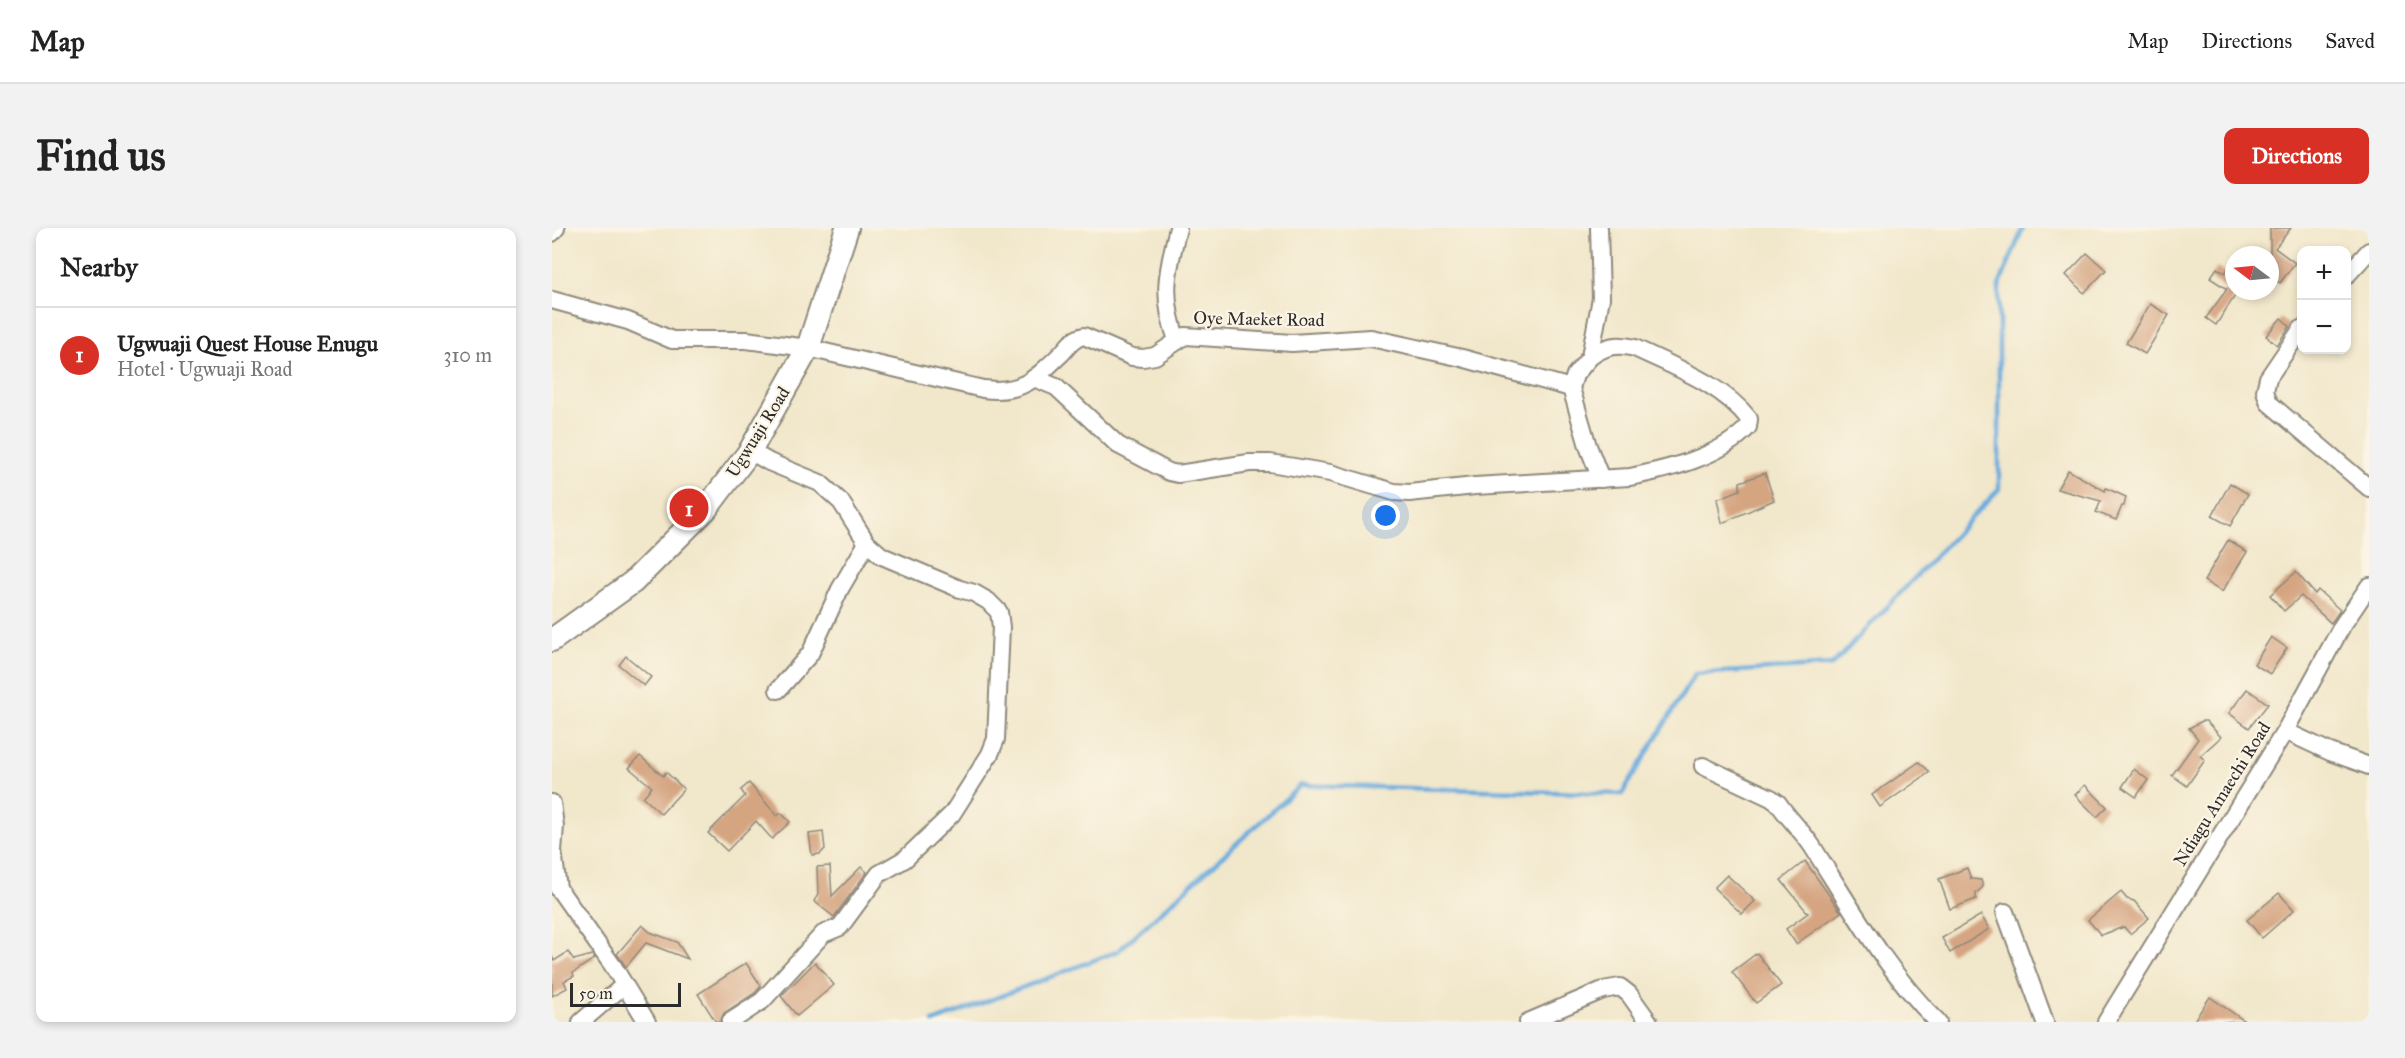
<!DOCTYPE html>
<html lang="en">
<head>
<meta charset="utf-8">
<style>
  body { margin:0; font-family:"IM FELL Great Primer",serif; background:#f2f2f2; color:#222 }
  .controls { position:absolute; right:18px; top:18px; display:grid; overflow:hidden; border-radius:12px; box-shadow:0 3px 9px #0003 }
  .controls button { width:54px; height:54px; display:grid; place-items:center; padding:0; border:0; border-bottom:2px solid #e0e0e0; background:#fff; color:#222; font:30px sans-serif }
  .compass { position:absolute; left:1673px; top:18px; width:54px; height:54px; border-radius:50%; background:#fff; box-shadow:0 3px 9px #0003; rotate:286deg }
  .scale { position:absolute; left:18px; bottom:15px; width:111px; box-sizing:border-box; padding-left:6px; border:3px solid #2b2b2b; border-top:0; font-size:16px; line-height:21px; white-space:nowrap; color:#2b2b2b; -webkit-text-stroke:4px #fcf5e5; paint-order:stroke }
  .you { position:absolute; left:834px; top:288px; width:21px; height:21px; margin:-15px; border:4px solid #fff; border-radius:50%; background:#1a73e8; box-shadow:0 0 0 9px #1a73e833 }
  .badge { display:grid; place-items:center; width:39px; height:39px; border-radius:50%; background:#d93025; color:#fff; font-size:20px; font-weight:700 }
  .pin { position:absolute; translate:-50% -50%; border:3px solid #fff; box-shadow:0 2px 6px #0006 }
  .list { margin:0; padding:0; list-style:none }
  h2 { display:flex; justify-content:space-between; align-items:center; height:78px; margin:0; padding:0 24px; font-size:26px }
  h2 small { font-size:20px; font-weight:400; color:#767676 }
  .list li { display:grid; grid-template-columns:39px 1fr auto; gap:18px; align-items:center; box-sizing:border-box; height:96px; padding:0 24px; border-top:2px solid #e0e0e0 }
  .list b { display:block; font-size:22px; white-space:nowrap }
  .list p { margin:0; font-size:20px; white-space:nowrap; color:#767676 }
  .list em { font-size:20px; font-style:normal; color:#767676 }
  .map { position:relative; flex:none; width:1817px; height:794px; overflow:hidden; border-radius:12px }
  header { display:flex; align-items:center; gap:36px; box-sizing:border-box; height:84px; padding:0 30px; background:#fff; border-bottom:2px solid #e0e0e0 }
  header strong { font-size:28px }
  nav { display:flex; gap:33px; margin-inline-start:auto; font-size:21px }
  .intro { display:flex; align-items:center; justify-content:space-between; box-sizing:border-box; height:144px; padding:0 36px }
  h1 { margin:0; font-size:42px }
  .button { padding:15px 27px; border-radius:12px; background:#d93025; color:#fff; font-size:21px; font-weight:700 }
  main { display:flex; gap:36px; padding:0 36px }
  aside { flex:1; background:#fff; border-radius:12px; box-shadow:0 3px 9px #0003 }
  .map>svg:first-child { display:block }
</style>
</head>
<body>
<header>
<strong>Map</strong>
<nav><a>Map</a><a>Directions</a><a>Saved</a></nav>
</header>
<div class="intro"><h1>Find us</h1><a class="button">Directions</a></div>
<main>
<aside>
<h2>Nearby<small></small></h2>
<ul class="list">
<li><span class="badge">1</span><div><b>Ugwuaji Quest House Enugu</b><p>Hotel · Ugwuaji Road</p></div><em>310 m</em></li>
</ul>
</aside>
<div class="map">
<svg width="1817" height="794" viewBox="0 0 1817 794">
  <rect width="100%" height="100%" fill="#fcf5e5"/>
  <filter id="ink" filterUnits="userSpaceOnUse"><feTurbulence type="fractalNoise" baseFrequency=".0167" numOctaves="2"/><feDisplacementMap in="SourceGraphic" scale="12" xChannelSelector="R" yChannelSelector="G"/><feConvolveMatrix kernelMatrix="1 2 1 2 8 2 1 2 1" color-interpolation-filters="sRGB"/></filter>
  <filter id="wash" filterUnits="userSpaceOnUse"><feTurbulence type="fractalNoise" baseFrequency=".008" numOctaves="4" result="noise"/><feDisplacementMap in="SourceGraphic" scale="24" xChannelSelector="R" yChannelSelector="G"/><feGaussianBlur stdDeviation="1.35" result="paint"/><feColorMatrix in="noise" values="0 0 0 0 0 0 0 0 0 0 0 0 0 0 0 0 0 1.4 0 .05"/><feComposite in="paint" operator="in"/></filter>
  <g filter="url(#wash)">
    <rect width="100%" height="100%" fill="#f1e7cb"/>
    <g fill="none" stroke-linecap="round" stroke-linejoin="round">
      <polyline stroke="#68abdd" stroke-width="4.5" points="381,794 566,723 749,557 1070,566 1143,446 1280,437 1447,261 1447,58 1471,0"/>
    </g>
    <g id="blocks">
      <g fill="#d5a582">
        <polygon points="1718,0 1739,0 1723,20 1743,35 1728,55 1718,48"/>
        <polygon points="1535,25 1554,42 1532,65 1514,47"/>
        <polygon points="1682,31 1682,63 1686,63 1664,97 1654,90 1675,61 1658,50 1665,40 1673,45"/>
        <polygon points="1598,76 1617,87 1593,126 1574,115"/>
        <polygon points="1729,90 1738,98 1725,117 1714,108"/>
        <polygon points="1516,242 1553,263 1554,260 1574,269 1572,278 1570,278 1564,292 1544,284 1549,273 1505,261"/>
        <polygon points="1213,245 1222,272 1170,295 1165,271 1188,262 1188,254"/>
        <polygon points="1678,255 1696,266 1678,298 1660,288"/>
        <polygon points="1676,312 1695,324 1670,364 1652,353"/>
        <polygon points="1744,344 1763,366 1766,362 1788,382 1779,395 1749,368 1732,383 1718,367"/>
        <polygon points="1719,409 1735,420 1718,446 1702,436"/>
        <polygon points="74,428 99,449 92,458 67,437"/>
        <polygon points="1695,461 1716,476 1697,500 1677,485"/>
        <polygon points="1650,493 1654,493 1669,509 1648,528 1653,532 1635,558 1620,547 1646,511 1637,500"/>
        <polygon points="88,528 111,548 114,544 132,561 109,586 91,569 100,559 77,540"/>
        <polygon points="1367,534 1378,544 1328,579 1320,567"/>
        <polygon points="1582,541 1596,552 1584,569 1570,559"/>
        <polygon points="197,555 225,588 229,585 238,594 220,611 204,593 175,623 156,605 193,568 189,562"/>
        <polygon points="1533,557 1555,579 1545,589 1523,567"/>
        <polygon points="271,604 273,621 268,626 260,627 257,606"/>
        <polygon points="1253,633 1289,684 1244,716 1234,701 1256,685 1229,652"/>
        <polygon points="278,638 280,668 309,639 315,644 282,689 262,673 266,667 265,639"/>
        <polygon points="1415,640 1419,651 1429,652 1431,659 1424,665 1424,671 1398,681 1387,651"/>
        <polygon points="1175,647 1203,673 1190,686 1162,660"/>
        <polygon points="1569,664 1575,671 1582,673 1597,690 1578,706 1572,699 1549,707 1536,692"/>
        <polygon points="1727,665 1742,682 1710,710 1695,692"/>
        <polygon points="1429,687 1437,701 1398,725 1390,710"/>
        <polygon points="90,697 98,704 125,714 136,731 94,715 74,739 65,726"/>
        <polygon points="16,724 22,732 40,727 43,730 21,745 22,748 12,753 15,760 0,768 0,728 2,733"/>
        <polygon points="1205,725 1229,757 1204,775 1180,744"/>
        <polygon points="263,734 282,757 245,788 229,768"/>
        <polygon points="194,735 209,758 203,765 172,785 168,794 164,794 146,766"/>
        <polygon points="1658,769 1694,794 1641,794"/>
      </g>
    </g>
  </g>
  <g filter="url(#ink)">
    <use href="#blocks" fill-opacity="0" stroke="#8e897b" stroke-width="1.5"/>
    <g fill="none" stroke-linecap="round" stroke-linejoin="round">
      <defs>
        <g id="street">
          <polyline points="1047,0 1049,70 1038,129 1023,147 1019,160 1036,218 1049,251"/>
          <polyline points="0,5 4,0"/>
          <polyline points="1794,48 1817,23"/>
          <path d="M0,72l76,21 44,19h74l62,8 175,41c39,5 52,-10 79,-36 7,-8 12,-15 22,-17l48,21 11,1 12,-2 30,-20 107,7 79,-5 91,20 109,30"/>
          <polyline points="1750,100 1716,150 1713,163 1717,175 1817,260"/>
          <path d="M625,112c-16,-43 -10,-68 1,-112"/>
          <path d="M482,150l22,9 62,58 51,27 9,2 71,-11h21l60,10 64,19 15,1 66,-7 155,-9c39,-8 90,-20 118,-50l1,-8c-27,-35 -75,-52 -114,-71 -18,-5 -30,-2 -45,9"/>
          <polyline points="226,462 258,426 288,361 315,315"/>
          <polyline points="1733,503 1778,524 1817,538"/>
          <path d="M1151,538l68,32 7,5c10,15 24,28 34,43 39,61 74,125 126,176"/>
          <polyline points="0,575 3,598 1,623 6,660 61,738 95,794"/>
          <polyline points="1453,684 1493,794"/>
          <polyline points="29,794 72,757"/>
          <polyline points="178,794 210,773 271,706 288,699 327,646 353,631 400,586 438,526 444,511 449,399 447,384 436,373 422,365 408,361 330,328 315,315 289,274 268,255 217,234 198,223"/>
          <polyline points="976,794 1051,762 1068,759 1077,766 1097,794"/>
          <polyline points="1554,794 1733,503 1790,398 1817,358"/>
        </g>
        <polyline id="secondary" points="0,412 81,354 154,281 198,223 256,120 295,0"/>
      </defs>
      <use href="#street" stroke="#8e897b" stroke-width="20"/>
      <use href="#secondary" stroke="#8e897b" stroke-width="26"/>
      <use href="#street" stroke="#fff" stroke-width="16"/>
      <use href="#secondary" stroke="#fff" stroke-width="22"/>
    </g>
  </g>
  <g text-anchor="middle" stroke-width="4.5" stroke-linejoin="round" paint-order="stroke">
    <g font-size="18" fill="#2b2b2b" stroke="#fcf5e5">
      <text transform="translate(707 91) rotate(1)" y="6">Oye Maeket Road</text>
      <text transform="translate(206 204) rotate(-58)" y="6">Ugwuaji Road</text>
      <text transform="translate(1670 566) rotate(-58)" y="6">Ndiagu Amaechi Road</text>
    </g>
  </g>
</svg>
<div class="controls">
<button>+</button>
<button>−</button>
</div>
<svg class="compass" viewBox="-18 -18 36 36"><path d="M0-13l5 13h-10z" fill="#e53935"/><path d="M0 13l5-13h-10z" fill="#767676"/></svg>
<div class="scale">50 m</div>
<div class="you"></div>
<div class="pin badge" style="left:137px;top:280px">1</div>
</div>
</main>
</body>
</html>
